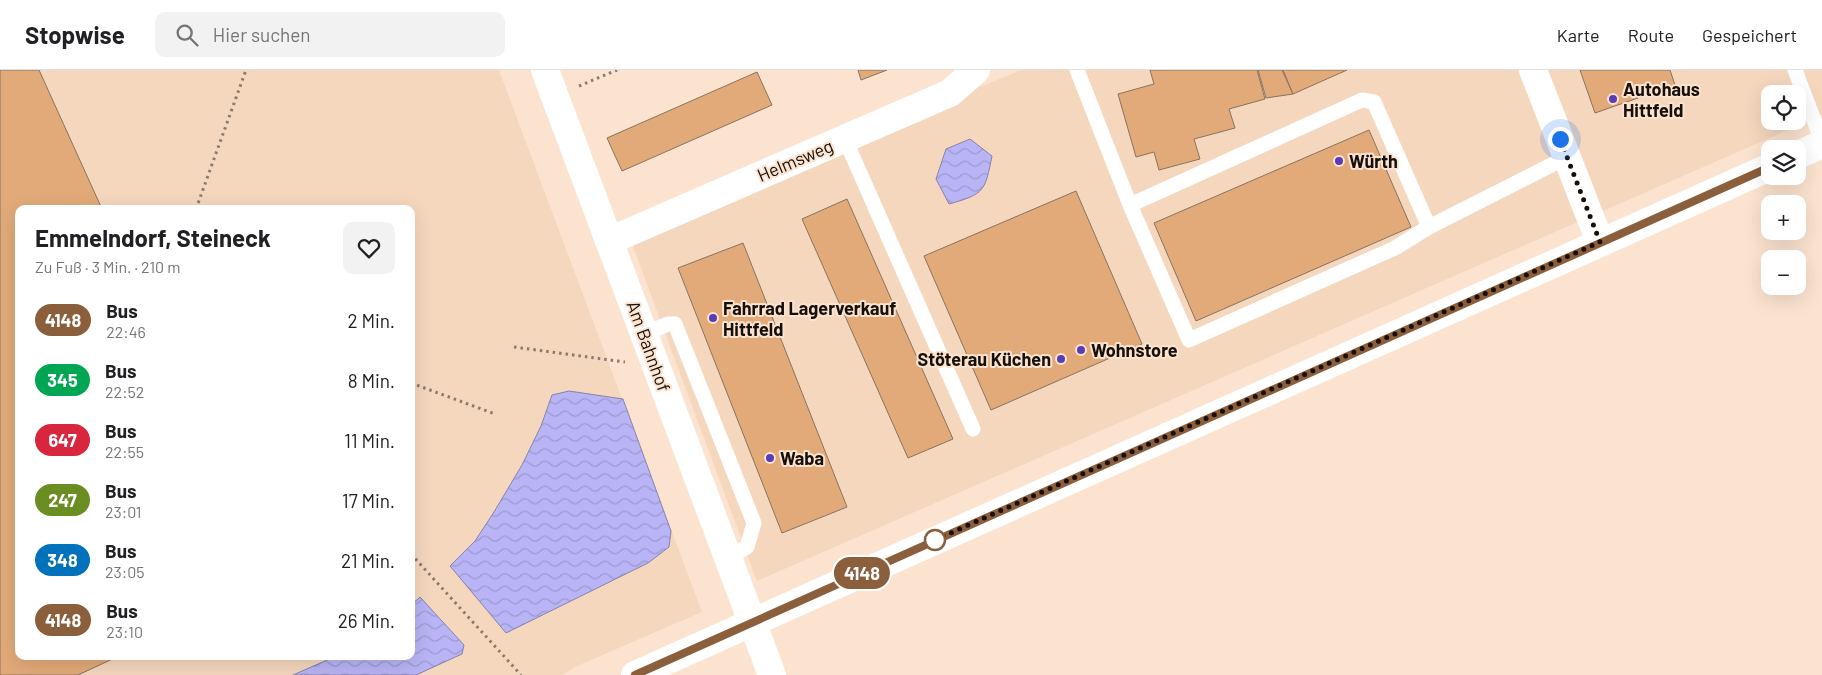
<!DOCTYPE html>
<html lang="de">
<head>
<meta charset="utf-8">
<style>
	:root { --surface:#fff; --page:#f2f2f2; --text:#202124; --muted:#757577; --line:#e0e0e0 }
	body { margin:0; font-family:Barlow,sans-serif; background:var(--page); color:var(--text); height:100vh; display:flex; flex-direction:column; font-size:19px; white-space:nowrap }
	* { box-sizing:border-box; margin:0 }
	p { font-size:16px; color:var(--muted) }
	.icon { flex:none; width:28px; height:28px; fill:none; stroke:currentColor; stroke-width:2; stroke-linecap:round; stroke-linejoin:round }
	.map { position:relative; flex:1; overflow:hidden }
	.sheet { position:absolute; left:15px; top:135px; width:400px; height:455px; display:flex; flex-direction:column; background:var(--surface); border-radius:10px; box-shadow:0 5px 20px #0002 }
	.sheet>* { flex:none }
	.badge { padding:0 10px; border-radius:16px; font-size:18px; line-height:32px }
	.tools { position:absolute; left:1761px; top:15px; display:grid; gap:10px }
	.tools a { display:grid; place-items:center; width:45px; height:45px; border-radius:10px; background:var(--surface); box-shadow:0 5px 20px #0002; font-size:25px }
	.you { position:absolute; width:25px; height:25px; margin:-12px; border:4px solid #fff; border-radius:50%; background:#1a73e8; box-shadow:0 0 0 8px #1a73e833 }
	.map>.badge { position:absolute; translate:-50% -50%; box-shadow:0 0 0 2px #fff }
	.round { display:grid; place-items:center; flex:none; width:52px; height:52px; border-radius:10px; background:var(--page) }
	.summary { display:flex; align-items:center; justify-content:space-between; height:85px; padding:0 20px }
	h1 { font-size:24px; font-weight:700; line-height:38px }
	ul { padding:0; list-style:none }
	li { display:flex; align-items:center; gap:15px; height:60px; padding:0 20px }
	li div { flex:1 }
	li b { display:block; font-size:19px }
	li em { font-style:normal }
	li .badge { min-width:55px; font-weight:700; text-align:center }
	header { display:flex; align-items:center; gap:30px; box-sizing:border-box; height:70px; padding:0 25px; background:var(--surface); border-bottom:1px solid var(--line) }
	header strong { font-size:24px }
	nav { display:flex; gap:28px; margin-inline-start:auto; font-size:18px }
	.search { width:350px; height:45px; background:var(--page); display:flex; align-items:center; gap:12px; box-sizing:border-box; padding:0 18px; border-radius:10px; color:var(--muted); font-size:19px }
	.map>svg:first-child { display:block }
	.built { fill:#f5d7be; fill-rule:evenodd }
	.water { fill:url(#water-waves); stroke:#8882ae }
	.building { fill:#e2aa79; stroke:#887361 }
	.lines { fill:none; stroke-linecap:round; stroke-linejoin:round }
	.path { stroke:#8b7b6e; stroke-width:3; stroke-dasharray:2.5 4; stroke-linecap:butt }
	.lane { stroke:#fff; stroke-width:15 }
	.street { stroke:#fff; stroke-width:28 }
	.secondary { stroke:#fff; stroke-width:28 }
	.line-casing { stroke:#fff; stroke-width:11 }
	.line { stroke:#8b5e3c; stroke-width:8 }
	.walk { stroke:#170f09; stroke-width:5; stroke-dasharray:0 9 }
	.poi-dot { fill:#583eb6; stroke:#fbe3cf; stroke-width:2 }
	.stop-dot { fill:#fff; stroke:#8b5e3c; stroke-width:2.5 }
	.labels { text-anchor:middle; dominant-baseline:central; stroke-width:4; stroke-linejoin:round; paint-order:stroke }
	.poi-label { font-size:18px; font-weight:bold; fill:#170f09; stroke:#fbe3cf; text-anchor:start }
	.street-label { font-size:18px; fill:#170f09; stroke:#fbe3cf }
</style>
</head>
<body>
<header>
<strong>Stopwise</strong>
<div class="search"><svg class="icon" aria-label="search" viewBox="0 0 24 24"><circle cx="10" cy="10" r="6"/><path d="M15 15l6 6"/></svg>Hier suchen</div>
<nav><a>Karte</a><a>Route</a><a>Gespeichert</a></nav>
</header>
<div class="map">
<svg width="1822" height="605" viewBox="0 0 1822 605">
	<defs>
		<pattern id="water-waves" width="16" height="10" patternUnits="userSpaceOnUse" patternTransform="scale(1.25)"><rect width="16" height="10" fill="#b8b4f5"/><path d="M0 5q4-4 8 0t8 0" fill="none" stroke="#9d9ad1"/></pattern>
	</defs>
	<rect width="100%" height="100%" fill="#fbe3cf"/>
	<g class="built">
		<path d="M0,0H499L702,542L577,596L562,605H0ZM19,139H411V586H19Z"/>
		<path d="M1021,0H1822V45L757,511L628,163ZM1770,24H1798V51H1770Z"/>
	</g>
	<g class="water">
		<path d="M970,69L992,86C985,121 985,124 949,134L936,109L946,79Z"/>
		<path d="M569,321L623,329L671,461L669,477L648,493L506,563L450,496L475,471L494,442L522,395L541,356L552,325Z"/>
		<path d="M420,527L464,575L462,584L416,605H293L336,586H411V535Z"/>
	</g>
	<g class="building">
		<path d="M0,0H39L102,139H19V586H119L78,605H0Z"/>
		<path d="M858,0H887L861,10Z"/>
		<path d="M1150,0H1257L1265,29L1229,39L1235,58L1194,69L1200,89L1159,100L1154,82L1136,87L1118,24L1154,14Z"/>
		<path d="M1258,0H1282L1293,24L1266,28Z"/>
		<path d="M1283,0H1347L1293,24Z"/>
		<path d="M1580,0H1670L1675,15L1595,43Z"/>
		<path d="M757,2L772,35L622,101L607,68Z"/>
		<path d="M1369,60L1411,157L1196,251L1154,153Z"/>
		<path d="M1076,121L1142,274L991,340L924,186Z"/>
		<path d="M847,129L953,369L908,388L802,149Z"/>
		<path d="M743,173L847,437L782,463L678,198Z"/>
	</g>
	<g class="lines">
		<g class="path">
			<path d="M579,16L617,0"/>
			<path d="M196,139L246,0"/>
			<path d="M514,277L625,292"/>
			<path d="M411,313L495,344"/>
			<path d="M411,484L521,605"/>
		</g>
		<g class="lane">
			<path d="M1077,0L1130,135L1189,270L1395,178L1429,157L1567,87"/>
			<path d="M1795,0L1822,71"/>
			<path d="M845,69L973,359"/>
			<path d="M1130,135L1362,30L1374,32L1429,157"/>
			<path d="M644,264L668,254H675L754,453L747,477L728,488"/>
		</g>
		<g class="street">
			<path d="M545,0L772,605"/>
			<path d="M1533,0L1600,172"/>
			<path d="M609,171L950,23L976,0"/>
		</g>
		<g class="secondary">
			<path d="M1798,85L1822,74"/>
			<path d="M635,605L1770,97"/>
		</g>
	</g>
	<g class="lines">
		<g class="line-casing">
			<path id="line" d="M635,605L1770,97"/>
		</g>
		<use href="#line" class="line"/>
		<path class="walk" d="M935,470L1600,172L1560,69"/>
	</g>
	<g class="poi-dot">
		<circle cx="1613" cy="29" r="5"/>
		<circle cx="1339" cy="91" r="5"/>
		<circle cx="713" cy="248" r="5"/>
		<circle cx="1081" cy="280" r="5"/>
		<circle cx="1061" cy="289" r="5"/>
		<circle cx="770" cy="388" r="5"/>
	</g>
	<circle class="stop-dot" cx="935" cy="470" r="10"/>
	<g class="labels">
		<g class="poi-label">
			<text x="1623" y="19">Autohaus<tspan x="1623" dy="21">Hittfeld</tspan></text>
			<text x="1349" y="91">Würth</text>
			<text x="723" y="238">Fahrrad Lagerverkauf<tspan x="723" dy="21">Hittfeld</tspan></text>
			<text x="1091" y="280">Wohnstore</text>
			<text x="1051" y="289" text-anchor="end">Stöterau Küchen</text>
			<text x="780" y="388">Waba</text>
		</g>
		<g class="street-label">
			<text transform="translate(795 90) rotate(-23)">Helmsweg</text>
			<text transform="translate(649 276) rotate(70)">Am Bahnhof</text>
		</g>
	</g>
</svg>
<div class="tools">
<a><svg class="icon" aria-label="locate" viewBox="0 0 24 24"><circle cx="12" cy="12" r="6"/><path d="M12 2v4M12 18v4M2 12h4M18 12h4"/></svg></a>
<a><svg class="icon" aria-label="layers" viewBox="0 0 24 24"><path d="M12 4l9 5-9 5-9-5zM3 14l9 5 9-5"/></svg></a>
<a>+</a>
<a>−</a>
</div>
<div class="you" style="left:1560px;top:69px"></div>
<b class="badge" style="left:862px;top:503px;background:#8b5e3c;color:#fff">4148</b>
<section class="sheet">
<div class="summary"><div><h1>Emmelndorf, Steineck</h1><p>Zu Fuß · 3 Min. · 210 m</p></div><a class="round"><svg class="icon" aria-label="heart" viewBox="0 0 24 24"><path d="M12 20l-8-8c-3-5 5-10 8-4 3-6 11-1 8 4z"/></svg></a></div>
<ul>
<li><span class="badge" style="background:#8b5e3c;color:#fff">4148</span><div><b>Bus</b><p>22:46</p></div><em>2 Min.</em></li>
<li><span class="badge" style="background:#00a651;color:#fff">345</span><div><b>Bus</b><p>22:52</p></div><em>8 Min.</em></li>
<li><span class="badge" style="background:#d7263d;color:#fff">647</span><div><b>Bus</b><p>22:55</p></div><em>11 Min.</em></li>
<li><span class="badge" style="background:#6b8e23;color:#fff">247</span><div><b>Bus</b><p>23:01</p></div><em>17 Min.</em></li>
<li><span class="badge" style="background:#0072bc;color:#fff">348</span><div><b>Bus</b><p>23:05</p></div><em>21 Min.</em></li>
<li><span class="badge" style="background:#8b5e3c;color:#fff">4148</span><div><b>Bus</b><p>23:10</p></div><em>26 Min.</em></li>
</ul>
</section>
</div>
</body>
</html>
